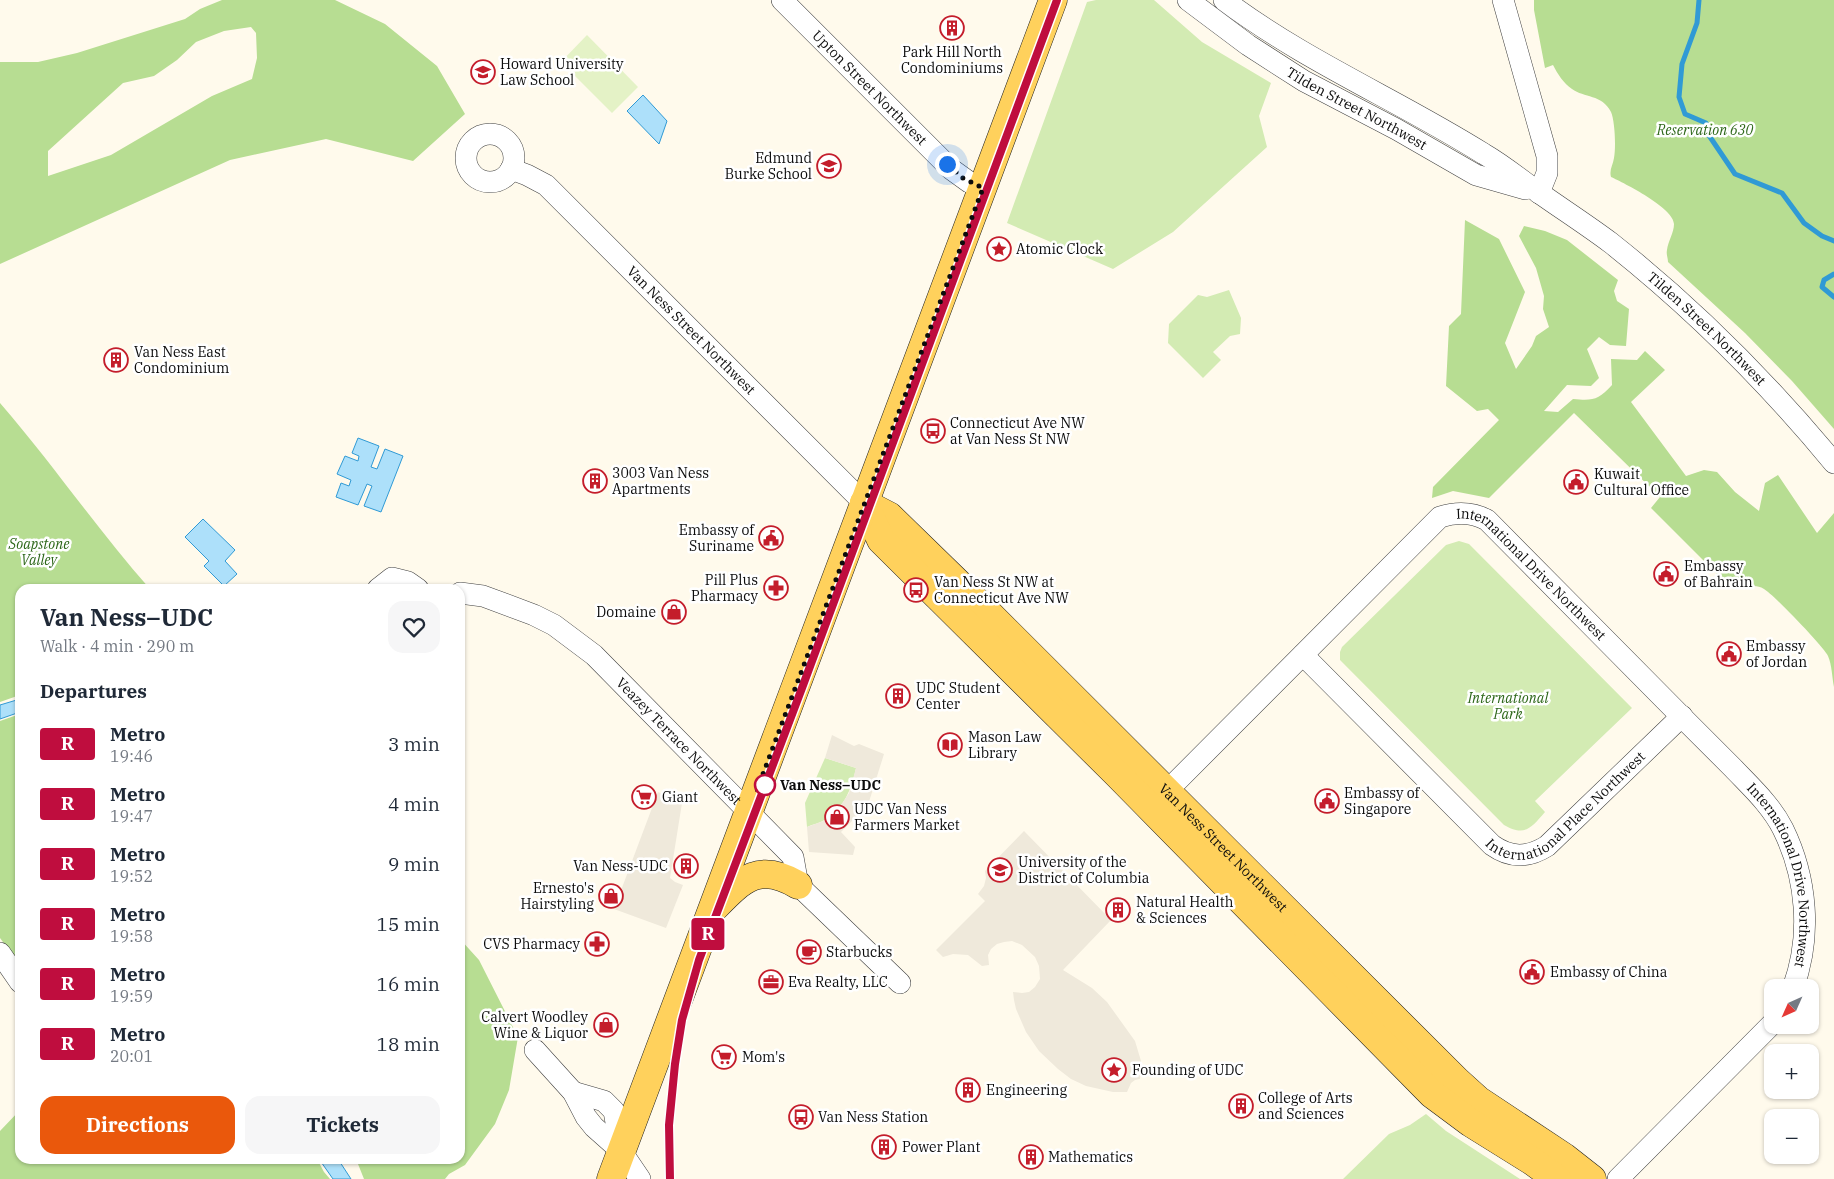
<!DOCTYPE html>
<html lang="en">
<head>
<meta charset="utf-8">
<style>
	:root { --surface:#fff; --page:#f6f6f7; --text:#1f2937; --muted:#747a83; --accent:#ea580c }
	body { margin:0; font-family:"IBM Plex Serif",serif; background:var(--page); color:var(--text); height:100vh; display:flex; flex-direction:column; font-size:19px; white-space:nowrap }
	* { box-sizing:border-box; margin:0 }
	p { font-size:16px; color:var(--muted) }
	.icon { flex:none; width:28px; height:28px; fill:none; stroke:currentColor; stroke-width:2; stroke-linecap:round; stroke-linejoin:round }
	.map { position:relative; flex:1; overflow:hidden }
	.side { position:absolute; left:15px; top:584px; width:450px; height:580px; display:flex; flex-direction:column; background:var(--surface); border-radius:15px; box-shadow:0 1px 4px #0004 }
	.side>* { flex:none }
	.badge { padding:0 10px; border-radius:4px; font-size:18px; line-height:32px }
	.needle { width:32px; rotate:225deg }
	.controls { position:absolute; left:1764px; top:979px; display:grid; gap:10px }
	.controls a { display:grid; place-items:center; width:55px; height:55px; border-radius:10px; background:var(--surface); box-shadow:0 1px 4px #0004; font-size:25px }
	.you { position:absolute; width:25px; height:25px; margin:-12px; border:4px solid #fff; border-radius:50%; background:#1a73e8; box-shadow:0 0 0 8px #1a73e833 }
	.map>.badge { position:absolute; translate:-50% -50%; box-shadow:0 0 0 2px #fff }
	h2 { padding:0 25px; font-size:19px; line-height:45px }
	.round { display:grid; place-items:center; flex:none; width:52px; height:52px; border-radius:15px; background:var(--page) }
	.head { display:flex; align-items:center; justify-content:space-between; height:85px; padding:0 25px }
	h1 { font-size:24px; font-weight:700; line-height:38px }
	.action { display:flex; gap:10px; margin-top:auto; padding:10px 25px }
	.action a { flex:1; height:58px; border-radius:15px; background:var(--accent); color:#fff; font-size:20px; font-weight:700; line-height:58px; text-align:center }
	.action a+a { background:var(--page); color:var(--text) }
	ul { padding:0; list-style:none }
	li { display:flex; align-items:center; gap:15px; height:60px; padding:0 25px }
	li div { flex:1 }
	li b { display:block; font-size:19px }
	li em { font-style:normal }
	li .badge { min-width:55px; font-weight:700; text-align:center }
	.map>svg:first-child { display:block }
	.green { fill:#d3ebb3 }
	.forest { fill:#b7dd92; fill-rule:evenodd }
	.pitch { fill:#e4f2c6 }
	.plaza { fill:#efe9db }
	.water { fill:#ade0fa; stroke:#309ad5 }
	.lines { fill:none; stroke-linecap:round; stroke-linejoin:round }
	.stream { stroke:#309ad5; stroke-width:5 }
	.minor-casing { stroke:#3f3f3f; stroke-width:22 }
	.major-casing { stroke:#1d1d1d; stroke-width:29 }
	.minor { stroke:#fff; stroke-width:21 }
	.major { stroke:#ffd15c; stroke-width:28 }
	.line-casing { stroke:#fff; stroke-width:11 }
	.line { stroke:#bf0d3e; stroke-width:8 }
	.walk { stroke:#0c0c0c; stroke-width:5; stroke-dasharray:0 9 }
	.stop-dot { fill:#fff; stroke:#bf0d3e; stroke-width:2.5 }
	.labels { text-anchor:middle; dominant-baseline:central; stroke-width:5; stroke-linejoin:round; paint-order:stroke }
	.poi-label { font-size:14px; fill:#0c0c0c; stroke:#fff; text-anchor:start }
	.street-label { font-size:14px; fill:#0c0c0c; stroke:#fff }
	.park-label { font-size:14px; font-style:italic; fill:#2d6719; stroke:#fff }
	.stop-label { font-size:14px; font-weight:bold; fill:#0c0c0c; stroke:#fff; text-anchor:start }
</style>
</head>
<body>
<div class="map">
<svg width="1834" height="1179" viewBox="0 0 1834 1179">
	<rect width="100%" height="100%" fill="#fffaec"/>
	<g class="green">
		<path d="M1096,0H1154L1202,42L1271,83L1259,116L1267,147L1173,232L1113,269L1007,223L1087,2Z"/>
		<path d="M1229,290L1241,318L1240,334L1230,336L1213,352L1221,360L1203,378L1168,343L1169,324L1198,295L1207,297Z"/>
		<path d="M1459,541L1469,544L1632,708L1535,801L1545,812C1531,828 1525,837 1504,825L1340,660V652L1342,647L1446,545Z"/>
		<path d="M825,758L856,768C852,788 844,808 826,819C821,823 813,824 807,827L805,803Z"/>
		<path d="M1426,1114L1446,1131L1520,1179H1343L1389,1134L1410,1125Z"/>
	</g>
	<g class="forest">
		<path d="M222,0H335L385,24L437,66L465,114L413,161L326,139L230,160L0,264V62H38L77,53L185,19L200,9ZM251,27L256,33L257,58L252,79L212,96L111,155L48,176V151L123,83L154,76L177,60L196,42L224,31Z"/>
		<path d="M1534,0H1834V429L1792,381L1745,333L1668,262C1668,258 1666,254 1667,250C1668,241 1674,233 1674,224C1674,208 1624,183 1611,177C1609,170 1613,165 1614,158C1616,148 1615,121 1611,112C1602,94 1584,98 1572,89C1564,84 1557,73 1553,65L1545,68L1534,10Z"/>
		<path d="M1465,220L1499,239L1525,292L1505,343L1516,369L1532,346L1536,336L1549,327L1543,309L1544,296L1536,268L1519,236L1524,226L1545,231L1567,240L1618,280L1614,291L1617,301L1629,309L1626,346L1610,345L1599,337L1587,349L1599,378L1591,386L1567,385L1544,411L1558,412L1573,399C1593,401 1598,400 1612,385L1611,359L1637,360L1645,351L1665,370L1631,402L1686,476L1704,470L1717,472L1735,492L1759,511L1765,483L1778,475L1817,533L1834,513V687C1832,677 1832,665 1828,656C1825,648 1772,593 1764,589C1751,581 1744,592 1731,588L1651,508L1660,497L1574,413L1489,498L1453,491L1432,498L1433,487L1499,420L1488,409L1477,411L1446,386L1449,326L1461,314Z"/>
		<path d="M0,403C52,463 97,529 150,589H20V695L0,702Z"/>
		<path d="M20,714V965L0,938V721Z"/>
		<path d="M460,939L479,960L518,1037L509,1090L495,1124L465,1165L449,1174L445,1179H364L356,1159H460Z"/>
		<path d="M20,1110V1159H317L324,1172L330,1179H0V1131Z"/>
	</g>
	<path class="pitch" d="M587,35L638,87L612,113L561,62Z"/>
	<g class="plaza">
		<path d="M832,735L854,746L859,744L884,754L868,805L841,832L855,847L853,855L809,852L807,827L826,820L839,808L849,793L856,768L825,758Z"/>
		<path d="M658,792L682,803L670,878L675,882L683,885L666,928L614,909Z"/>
		<path d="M1024,831L1111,920L1063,970L1092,988L1107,1002L1135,1041L1141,1061L1140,1079L1135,1080L1131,1083L1127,1092H1113L1086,1086L1071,1079L1058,1069L1039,1051L1026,1032L1016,1009L1014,1000L1013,992L1022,993L1029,992L1035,987L1040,979L1039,966L1035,957L1022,945L1012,941L1004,942L997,944L991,949L988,955L989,965L982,966L968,955L953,954L943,957L936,950L985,901L978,894L984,886L986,878L985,871Z"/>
	</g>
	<g class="water">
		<path d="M643,95L667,121L659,144L627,111Z"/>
		<path d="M358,438L379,446L371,467L377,469L385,449L403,456L381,512L364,506L372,486L367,484L358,505L336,497L341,483L349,486L351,480L337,474L345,456L358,461L359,456L352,453Z"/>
		<path d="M203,519L235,550L225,561L237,574L224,586L204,566L209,561L185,537Z"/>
		<path d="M20,699V712L0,719V705Z"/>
		<path d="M319,1159H338L351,1179H333Z"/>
	</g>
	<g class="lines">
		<g class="stream">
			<path d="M1699,0L1697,23L1682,64L1679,97L1685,114L1706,123L1708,134L1735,174L1782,193L1804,223L1822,236L1834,241"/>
			<path d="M1834,274L1824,280L1822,287L1834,297"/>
		</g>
		<g class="minor-casing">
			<g id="minor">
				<path id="s1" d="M782,0L951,169L969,182L983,188"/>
				<path id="s2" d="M1188,0L1248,45L1304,81L1396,129L1476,175L1525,189"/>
				<path id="s3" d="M1224,0C1305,61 1398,100 1484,154C1503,165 1520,179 1538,192C1562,209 1587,225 1611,243C1693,308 1767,382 1834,463"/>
				<path d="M1503,0L1547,156V173L1539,193"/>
				<circle cx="490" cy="158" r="24"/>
				<path id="s4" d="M511,169L527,175L546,185L864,503"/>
				<path d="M378,589L392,578L408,582L418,589"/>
				<path id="s5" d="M460,593L483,596L534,615L554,625L594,655L793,857L798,885L900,983"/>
				<path id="s6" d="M1303,655L1492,845C1510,858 1528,858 1547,846L1682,716"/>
				<path id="s7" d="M1155,803L1440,517C1456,512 1472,512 1487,520C1551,585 1615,649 1679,714C1697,732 1715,750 1733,768C1751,787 1771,805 1783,829C1807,878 1812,936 1793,988"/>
				<path d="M0,953L20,982"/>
				<path d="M535,1050L573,1092L586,1117L594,1127L621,1151L640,1179"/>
				<path d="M573,1092L604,1101L614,1111L621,1151"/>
				<path d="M1618,1179L1772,1024"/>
			</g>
		</g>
		<g class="major-casing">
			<g id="major">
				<path id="s8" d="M864,503L889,516L965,590L1457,1081L1478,1100L1564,1157L1592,1179"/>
				<path d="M864,503L881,540L1117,774L1432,1094L1471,1123L1532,1161L1557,1179"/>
				<path d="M715,907C743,878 760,862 798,885"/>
				<path d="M611,1179L1053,0"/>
			</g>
		</g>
		<use href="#minor" class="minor"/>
		<use href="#major" class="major"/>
	</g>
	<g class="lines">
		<g class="line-casing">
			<path id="line" d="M670,1179L669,1125L675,1064L682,1020L699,960L802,688L1057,0"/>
		</g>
		<use href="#line" class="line"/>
		<path class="walk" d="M765,785L757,790L983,188L963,178L947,164"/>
	</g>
	<defs>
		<g id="building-ring" transform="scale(1.25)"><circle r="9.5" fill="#fff" stroke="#c41d2b" stroke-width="1.5"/><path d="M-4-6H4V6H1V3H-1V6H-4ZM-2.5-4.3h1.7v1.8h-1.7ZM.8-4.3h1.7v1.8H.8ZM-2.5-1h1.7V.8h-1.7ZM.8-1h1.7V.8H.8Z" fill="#c41d2b"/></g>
		<g id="university-ring" transform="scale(1.25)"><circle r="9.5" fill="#fff" stroke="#c41d2b" stroke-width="1.5"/><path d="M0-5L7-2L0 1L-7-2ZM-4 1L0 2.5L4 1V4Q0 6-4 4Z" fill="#c41d2b"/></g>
		<g id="school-ring" transform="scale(1.25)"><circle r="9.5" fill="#fff" stroke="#c41d2b" stroke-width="1.5"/><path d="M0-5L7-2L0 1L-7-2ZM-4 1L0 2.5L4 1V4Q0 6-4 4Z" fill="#c41d2b"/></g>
		<g id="sight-ring" transform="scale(1.25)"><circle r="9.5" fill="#fff" stroke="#c41d2b" stroke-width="1.5"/><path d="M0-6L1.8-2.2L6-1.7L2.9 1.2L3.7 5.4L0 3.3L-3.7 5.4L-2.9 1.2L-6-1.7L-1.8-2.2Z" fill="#c41d2b"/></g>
		<g id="bus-ring" transform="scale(1.25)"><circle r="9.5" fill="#fff" stroke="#c41d2b" stroke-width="1.5"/><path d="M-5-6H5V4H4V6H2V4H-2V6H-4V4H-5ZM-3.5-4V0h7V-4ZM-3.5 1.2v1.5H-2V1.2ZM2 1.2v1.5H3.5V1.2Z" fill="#c41d2b"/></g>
		<g id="civic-ring" transform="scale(1.25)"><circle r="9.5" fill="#fff" stroke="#c41d2b" stroke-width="1.5"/><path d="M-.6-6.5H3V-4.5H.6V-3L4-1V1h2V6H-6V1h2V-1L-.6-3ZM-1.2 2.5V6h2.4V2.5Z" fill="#c41d2b"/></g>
		<g id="pharmacy-ring" transform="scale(1.25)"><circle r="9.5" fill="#fff" stroke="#c41d2b" stroke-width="1.5"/><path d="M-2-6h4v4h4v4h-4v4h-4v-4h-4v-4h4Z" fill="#c41d2b"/></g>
		<g id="shop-ring" transform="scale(1.25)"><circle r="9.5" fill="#fff" stroke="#c41d2b" stroke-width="1.5"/><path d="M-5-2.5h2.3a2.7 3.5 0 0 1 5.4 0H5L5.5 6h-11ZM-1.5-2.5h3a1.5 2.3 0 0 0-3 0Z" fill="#c41d2b"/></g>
		<g id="library-ring" transform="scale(1.25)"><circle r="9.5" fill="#fff" stroke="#c41d2b" stroke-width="1.5"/><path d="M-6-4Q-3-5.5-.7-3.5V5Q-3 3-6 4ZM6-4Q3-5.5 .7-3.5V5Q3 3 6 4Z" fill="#c41d2b"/></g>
		<g id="supermarket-ring" transform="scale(1.25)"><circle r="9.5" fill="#fff" stroke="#c41d2b" stroke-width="1.5"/><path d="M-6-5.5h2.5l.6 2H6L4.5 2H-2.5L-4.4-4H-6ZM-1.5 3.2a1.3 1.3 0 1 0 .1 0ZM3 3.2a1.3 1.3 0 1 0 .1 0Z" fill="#c41d2b"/></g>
		<g id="cafe-ring" transform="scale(1.25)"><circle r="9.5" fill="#fff" stroke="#c41d2b" stroke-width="1.5"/><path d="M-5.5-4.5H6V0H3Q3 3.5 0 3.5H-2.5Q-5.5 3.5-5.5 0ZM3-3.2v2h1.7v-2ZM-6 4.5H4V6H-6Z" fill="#c41d2b"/></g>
		<g id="office-ring" transform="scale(1.25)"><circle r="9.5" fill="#fff" stroke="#c41d2b" stroke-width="1.5"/><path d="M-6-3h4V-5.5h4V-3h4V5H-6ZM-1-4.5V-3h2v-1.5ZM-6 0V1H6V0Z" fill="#c41d2b"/></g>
	</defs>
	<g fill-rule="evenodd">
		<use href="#building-ring" x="952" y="28"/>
		<use href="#university-ring" x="483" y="72"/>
		<use href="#school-ring" x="829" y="166"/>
		<use href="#sight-ring" x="999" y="249"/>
		<use href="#building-ring" x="116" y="360"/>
		<use href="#bus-ring" x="933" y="431"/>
		<use href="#building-ring" x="595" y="481"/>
		<use href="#civic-ring" x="1576" y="482"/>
		<use href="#civic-ring" x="771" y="538"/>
		<use href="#civic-ring" x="1666" y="574"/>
		<use href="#pharmacy-ring" x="776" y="588"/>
		<use href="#bus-ring" x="916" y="590"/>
		<use href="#shop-ring" x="674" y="612"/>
		<use href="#civic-ring" x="1729" y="654"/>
		<use href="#building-ring" x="898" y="696"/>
		<use href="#library-ring" x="950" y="745"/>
		<use href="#supermarket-ring" x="644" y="797"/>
		<use href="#civic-ring" x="1327" y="801"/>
		<use href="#shop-ring" x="837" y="817"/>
		<use href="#building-ring" x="686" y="866"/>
		<use href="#university-ring" x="1000" y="870"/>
		<use href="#shop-ring" x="611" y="896"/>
		<use href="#building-ring" x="1118" y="910"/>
		<use href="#pharmacy-ring" x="597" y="944"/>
		<use href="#cafe-ring" x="809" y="952"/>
		<use href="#civic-ring" x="1532" y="972"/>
		<use href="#office-ring" x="771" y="982"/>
		<use href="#shop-ring" x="606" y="1025"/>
		<use href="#supermarket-ring" x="724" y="1057"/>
		<use href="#sight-ring" x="1114" y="1070"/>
		<use href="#building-ring" x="968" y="1090"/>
		<use href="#building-ring" x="1241" y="1106"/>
		<use href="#bus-ring" x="801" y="1117"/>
		<use href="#building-ring" x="884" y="1147"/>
		<use href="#building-ring" x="1031" y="1157"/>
	</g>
	<circle class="stop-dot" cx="765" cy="785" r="10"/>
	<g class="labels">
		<g class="poi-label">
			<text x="952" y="52" text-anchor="middle">Park Hill North<tspan x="952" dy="16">Condominiums</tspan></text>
			<text x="500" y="64">Howard University<tspan x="500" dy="16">Law School</tspan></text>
			<text x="812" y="158" text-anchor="end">Edmund<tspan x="812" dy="16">Burke School</tspan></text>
			<text x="1016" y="249">Atomic Clock</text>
			<text x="134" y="352">Van Ness East<tspan x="134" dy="16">Condominium</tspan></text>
			<text x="950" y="423">Connecticut Ave NW<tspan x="950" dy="16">at Van Ness St NW</tspan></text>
			<text x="612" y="473">3003 Van Ness<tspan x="612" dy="16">Apartments</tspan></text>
			<text x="1594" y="474">Kuwait<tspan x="1594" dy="16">Cultural Office</tspan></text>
			<text x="754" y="530" text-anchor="end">Embassy of<tspan x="754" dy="16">Suriname</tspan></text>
			<text x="1684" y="566">Embassy<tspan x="1684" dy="16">of Bahrain</tspan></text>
			<text x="758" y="580" text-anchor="end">Pill Plus<tspan x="758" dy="16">Pharmacy</tspan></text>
			<text x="934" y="582">Van Ness St NW at<tspan x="934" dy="16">Connecticut Ave NW</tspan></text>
			<text x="656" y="612" text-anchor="end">Domaine</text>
			<text x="1746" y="646">Embassy<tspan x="1746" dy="16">of Jordan</tspan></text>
			<text x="916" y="688">UDC Student<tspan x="916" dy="16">Center</tspan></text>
			<text x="968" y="737">Mason Law<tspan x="968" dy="16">Library</tspan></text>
			<text x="1344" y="793">Embassy of<tspan x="1344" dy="16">Singapore</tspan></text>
			<text x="662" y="797">Giant</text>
			<text x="854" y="809">UDC Van Ness<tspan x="854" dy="16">Farmers Market</tspan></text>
			<text x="1018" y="862">University of the<tspan x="1018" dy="16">District of Columbia</tspan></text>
			<text x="668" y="866" text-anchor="end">Van Ness-UDC</text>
			<text x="594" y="888" text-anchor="end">Ernesto's<tspan x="594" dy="16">Hairstyling</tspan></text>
			<text x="1136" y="902">Natural Health<tspan x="1136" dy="16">&amp; Sciences</tspan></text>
			<text x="580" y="944" text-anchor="end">CVS Pharmacy</text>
			<text x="826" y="952">Starbucks</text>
			<text x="1550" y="972">Embassy of China</text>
			<text x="788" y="982">Eva Realty, LLC</text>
			<text x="588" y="1017" text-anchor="end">Calvert Woodley<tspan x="588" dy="16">Wine &amp; Liquor</tspan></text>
			<text x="742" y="1057">Mom's</text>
			<text x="1132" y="1070">Founding of UDC</text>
			<text x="986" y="1090">Engineering</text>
			<text x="1258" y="1098">College of Arts<tspan x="1258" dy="16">and Sciences</tspan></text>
			<text x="818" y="1117">Van Ness Station</text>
			<text x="902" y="1147">Power Plant</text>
			<text x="1048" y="1157">Mathematics</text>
		</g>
		<g class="street-label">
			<text stroke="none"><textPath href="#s1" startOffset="124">Upton Street Northwest</textPath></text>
			<text stroke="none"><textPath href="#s2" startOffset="201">Tilden Street Northwest</textPath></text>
			<text stroke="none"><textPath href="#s3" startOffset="586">Tilden Street Northwest</textPath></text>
			<text stroke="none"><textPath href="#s4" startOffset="244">Van Ness Street Northwest</textPath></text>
			<text stroke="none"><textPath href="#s7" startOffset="519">International Drive Northwest</textPath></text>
			<text stroke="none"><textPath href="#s5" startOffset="271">Veazey Terrace Northwest</textPath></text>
			<text stroke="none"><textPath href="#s6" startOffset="361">International Place Northwest</textPath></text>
			<text stroke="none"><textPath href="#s8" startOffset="499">Van Ness Street Northwest</textPath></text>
			<text stroke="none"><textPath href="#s7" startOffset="924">International Drive Northwest</textPath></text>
		</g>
		<g class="park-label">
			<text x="1705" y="130">Reservation 630</text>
			<text x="39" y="544">Soapstone<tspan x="39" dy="16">Valley</tspan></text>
			<text x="1508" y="698">International<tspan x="1508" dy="16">Park</tspan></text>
		</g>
		<g class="stop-label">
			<text x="780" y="785">Van Ness–UDC</text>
		</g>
	</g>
</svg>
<div class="controls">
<a><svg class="needle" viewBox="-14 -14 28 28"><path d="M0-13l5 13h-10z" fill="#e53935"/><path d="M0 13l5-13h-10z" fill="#747a83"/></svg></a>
<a>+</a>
<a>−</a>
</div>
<div class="you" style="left:947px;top:164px"></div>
<b class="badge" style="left:708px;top:934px;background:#bf0d3e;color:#fff">R</b>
<section class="side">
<div class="head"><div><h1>Van Ness–UDC</h1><p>Walk · 4 min · 290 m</p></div><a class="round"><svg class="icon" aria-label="heart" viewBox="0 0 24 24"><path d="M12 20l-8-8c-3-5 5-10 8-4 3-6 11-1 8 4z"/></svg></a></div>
<h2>Departures</h2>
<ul>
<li><span class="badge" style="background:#bf0d3e;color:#fff">R</span><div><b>Metro</b><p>19:46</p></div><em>3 min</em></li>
<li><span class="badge" style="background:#bf0d3e;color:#fff">R</span><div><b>Metro</b><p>19:47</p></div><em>4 min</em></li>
<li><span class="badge" style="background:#bf0d3e;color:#fff">R</span><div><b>Metro</b><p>19:52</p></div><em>9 min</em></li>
<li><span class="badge" style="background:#bf0d3e;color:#fff">R</span><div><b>Metro</b><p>19:58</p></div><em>15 min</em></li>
<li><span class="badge" style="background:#bf0d3e;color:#fff">R</span><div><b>Metro</b><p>19:59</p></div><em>16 min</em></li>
<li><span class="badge" style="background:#bf0d3e;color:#fff">R</span><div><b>Metro</b><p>20:01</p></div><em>18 min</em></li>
</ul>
<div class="action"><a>Directions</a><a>Tickets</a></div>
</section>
</div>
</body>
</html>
